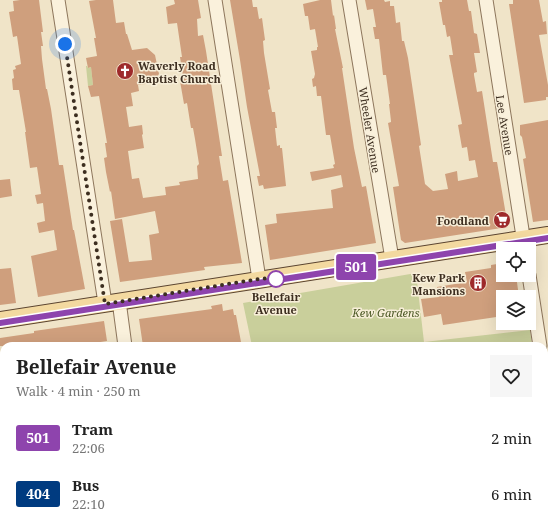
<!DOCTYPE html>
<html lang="en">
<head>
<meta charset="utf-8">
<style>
	:root { --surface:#fff; --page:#f6f6f6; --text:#222; --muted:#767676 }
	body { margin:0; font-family:"Noto Serif",serif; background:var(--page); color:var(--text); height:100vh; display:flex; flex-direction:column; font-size:15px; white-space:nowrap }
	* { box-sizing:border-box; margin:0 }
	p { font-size:13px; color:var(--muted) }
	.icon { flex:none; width:22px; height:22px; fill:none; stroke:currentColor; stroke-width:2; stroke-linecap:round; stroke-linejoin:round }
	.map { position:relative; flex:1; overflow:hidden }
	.side { position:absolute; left:0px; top:342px; width:548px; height:188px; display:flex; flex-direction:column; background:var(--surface); border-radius:12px 12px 0 0; box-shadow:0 4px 16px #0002 }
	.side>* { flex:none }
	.badge { padding:0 8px; border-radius:3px; font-size:14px; line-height:26px }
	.controls { position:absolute; left:496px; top:242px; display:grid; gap:8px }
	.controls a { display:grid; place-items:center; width:40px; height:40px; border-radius:0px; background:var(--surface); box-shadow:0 4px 16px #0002; font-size:20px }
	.you { position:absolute; width:20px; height:20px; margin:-10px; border:3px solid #fff; border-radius:50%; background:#1a73e8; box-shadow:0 0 0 6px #1a73e833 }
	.map>.badge { position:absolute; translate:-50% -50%; box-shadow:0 0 0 2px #fff }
	.round { display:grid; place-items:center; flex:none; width:42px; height:42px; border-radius:0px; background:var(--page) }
	.summary { display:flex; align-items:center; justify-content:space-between; height:68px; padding:0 16px }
	h1 { font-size:19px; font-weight:700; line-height:30px }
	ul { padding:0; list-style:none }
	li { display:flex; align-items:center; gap:12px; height:56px; padding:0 16px }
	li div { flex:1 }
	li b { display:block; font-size:15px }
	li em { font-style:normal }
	li .badge { min-width:44px; font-weight:700; text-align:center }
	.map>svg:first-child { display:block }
	.green { fill:#c9cf9b }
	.building { fill:#cf9f7d }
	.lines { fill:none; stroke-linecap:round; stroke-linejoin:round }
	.minor-casing { stroke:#8d765c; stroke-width:15 }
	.major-casing { stroke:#5b4430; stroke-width:18 }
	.minor { stroke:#faf1dc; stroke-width:13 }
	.major { stroke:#f3d9a0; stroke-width:16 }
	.tram { stroke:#3d2e20; stroke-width:1 }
	.line-casing { stroke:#fff; stroke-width:9 }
	.line { stroke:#8e44ad; stroke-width:6 }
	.walk { stroke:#3d2e20; stroke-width:4; stroke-dasharray:0 7.2 }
	.stop-dot { fill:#fff; stroke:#8e44ad; stroke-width:2 }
	.labels { text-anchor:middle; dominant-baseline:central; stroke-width:3; stroke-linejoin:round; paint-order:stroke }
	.poi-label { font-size:11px; font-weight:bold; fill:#3d2e20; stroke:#f7eed8; text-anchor:end }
	.street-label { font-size:11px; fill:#3d2e20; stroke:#f7eed8 }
	.stop-label { font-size:11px; font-weight:bold; fill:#3d2e20; stroke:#f7eed8 }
	.park-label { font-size:11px; font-style:italic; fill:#4d5a26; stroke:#f7eed8 }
</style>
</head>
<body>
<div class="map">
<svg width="548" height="530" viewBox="0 0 548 530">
	<rect width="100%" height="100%" fill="#f0e4c8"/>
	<g class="green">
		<path d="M86,66H87L88,68L91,67L93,85L88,86Z"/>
		<path d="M416,273L424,342L530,330L532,346H252L243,303Z"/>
		<path d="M544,429L548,456V530H234L233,526H544Z"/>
	</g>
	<g class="building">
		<path d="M20,0H39L43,32H41L43,46H41L42,59L46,89H47L51,109L59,165H63L73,230H74L85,289L38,297L31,256L57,250L54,230L39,233L37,223L45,221L43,203L37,204L35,195L41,194L37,167L30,168L25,132H26L19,90H13L12,79L14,78L13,70L16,69L15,66L21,64L17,36L13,37L9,12L14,11L13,1Z"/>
		<path d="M96,0H113L116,23L124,22L126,34H127L132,50L147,48L155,55L159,74L152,83L138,85L139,91L131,93L133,106L126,107L129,127L142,125L143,134L142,135L144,148L128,151L132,179L139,178L143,198L166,195L165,187L180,185L179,182L198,179L197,166L199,164L195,139L193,128H191L187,103L184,104L180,81V77L183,76L180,57H182L177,23L168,24L166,7L175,4L174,0H198L201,18L197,19L198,36L203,35L206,51L222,156H219L223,181L228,180L242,263L204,267L205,270L120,282L110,221L122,219L129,262L152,260L149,235L159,233L155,211L115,219L111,191L110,192L106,172L104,158L107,157L105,143H107L99,96L91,97L88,86L93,85L91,67L88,68L86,58L97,56L94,38H96L89,1Z"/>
		<path d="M230,0H252L253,7H257L259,19L262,18L265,40L263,41L264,53L270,89L268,90L272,112H275L277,128H275L277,146L280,145V148H282L286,186L264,189L263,185L259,186L257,176H260L247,107L240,60Z"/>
		<path d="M320,0H331L333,16L334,15L336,29H335L343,68H342L354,148L362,187L366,186L376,243L270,260L265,225L277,223L276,214L333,208L331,190L343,187L341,175L312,181L310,172L334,168L333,165L335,164L330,135H326L321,96H317L316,86L313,87L312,79L314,78L315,74L311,51L317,50V47H318L315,29L310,30L308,16H305L303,4Z"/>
		<path d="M365,0H384L385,2L390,1V6H394L396,23L400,22L402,41H404L408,58L421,145L419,146L425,184L433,191L448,189L445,174L457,171L458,181L478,177L475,160L469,161L467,147L462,148L458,125L462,124L449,55H453L450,36L447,37L445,25H443L439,2H442V0H467L469,11H471L474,33L477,34L480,53H474L477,72L474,73V75L477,92L482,91L493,162H497L508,227L405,243L401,240L393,187L399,186L388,123L391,122V121L389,104H390L386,75H383L379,39H375L373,27H376L373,9L367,10Z"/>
		<path d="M513,0H539L543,22L546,21L547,34L539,35L548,85V97H546V100L524,103L509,4H513Z"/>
		<path d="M548,120V220L533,222L523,159L526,158L522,137L520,135V125Z"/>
		<path d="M10,179L12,196L0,198V180Z"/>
		<path d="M503,263V275H516L519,297H503V316L443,325L441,314L424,317L421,299L439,297L437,287L467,282L465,272L491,268V265Z"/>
		<path d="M11,268L16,303L0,305V269Z"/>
		<path d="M222,304L223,311L233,309L234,315H236L241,342L227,344L228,346H143L139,319L212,309L211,306Z"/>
		<path d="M104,321L107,341L94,343V346H0V338L34,333V331Z"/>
	</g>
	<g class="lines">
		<g class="minor-casing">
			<g id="minor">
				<path d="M58,0L105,303"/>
				<path d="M215,0L259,279"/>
				<path d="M349,0L392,259"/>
				<path d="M486,0L525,249"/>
				<path d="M529,275L540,346"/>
				<path d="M119,301L125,346"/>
				<path d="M544,372L548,396"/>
				<path d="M153,526L154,530"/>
			</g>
		</g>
		<g class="major-casing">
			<path id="major" d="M0,320L548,235"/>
		</g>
		<use href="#minor" class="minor"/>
		<use href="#major" class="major"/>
		<path class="tram" d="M0,323L548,238"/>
	</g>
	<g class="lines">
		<g class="line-casing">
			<path id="line" d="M0,323L548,238"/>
		</g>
		<use href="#line" class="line"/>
		<path class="walk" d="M65,44L105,304L259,279L270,278L276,279"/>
	</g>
	<defs>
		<g id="church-disc" transform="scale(0.9)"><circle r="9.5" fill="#9e2a2b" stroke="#f7eed8"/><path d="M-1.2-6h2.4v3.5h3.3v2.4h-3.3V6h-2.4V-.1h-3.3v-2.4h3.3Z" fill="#fff"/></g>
		<g id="supermarket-disc" transform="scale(0.9)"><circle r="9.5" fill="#9e2a2b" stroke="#f7eed8"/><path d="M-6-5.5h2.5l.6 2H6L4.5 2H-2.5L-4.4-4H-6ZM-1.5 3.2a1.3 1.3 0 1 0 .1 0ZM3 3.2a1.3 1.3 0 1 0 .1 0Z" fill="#fff"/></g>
		<g id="building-disc" transform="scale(0.9)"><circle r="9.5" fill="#9e2a2b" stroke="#f7eed8"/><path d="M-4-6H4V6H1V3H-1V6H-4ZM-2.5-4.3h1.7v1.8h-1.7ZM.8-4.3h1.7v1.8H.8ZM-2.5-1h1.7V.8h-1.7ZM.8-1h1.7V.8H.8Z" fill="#fff"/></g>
	</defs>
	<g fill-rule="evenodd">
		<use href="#church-disc" x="125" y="71"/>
		<use href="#supermarket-disc" x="502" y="220"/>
		<use href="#building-disc" x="478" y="283"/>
	</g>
	<circle class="stop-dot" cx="276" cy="279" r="8"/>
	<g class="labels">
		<g class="poi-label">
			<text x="138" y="65" text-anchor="start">Waverly Road<tspan x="138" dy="13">Baptist Church</tspan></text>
			<text x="489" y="220">Foodland</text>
			<text x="465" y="277">Kew Park<tspan x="465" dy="13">Mansions</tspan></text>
		</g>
		<g class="street-label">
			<text transform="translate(505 125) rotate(81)">Lee Avenue</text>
			<text transform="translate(370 130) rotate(81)">Wheeler Avenue</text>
		</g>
		<g class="stop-label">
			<text x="276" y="296">Bellefair<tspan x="276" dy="13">Avenue</tspan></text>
		</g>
		<g class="park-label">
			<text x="386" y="312">Kew Gardens</text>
		</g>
	</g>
</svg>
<div class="controls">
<a><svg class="icon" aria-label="locate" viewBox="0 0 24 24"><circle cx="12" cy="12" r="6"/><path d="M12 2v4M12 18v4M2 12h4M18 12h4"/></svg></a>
<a><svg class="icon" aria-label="layers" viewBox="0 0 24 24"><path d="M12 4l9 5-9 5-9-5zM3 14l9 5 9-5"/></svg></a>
</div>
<div class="you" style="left:65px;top:44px"></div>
<b class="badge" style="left:356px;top:267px;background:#8e44ad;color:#fff">501</b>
<section class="side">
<div class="summary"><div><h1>Bellefair Avenue</h1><p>Walk · 4 min · 250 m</p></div><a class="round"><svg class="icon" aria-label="heart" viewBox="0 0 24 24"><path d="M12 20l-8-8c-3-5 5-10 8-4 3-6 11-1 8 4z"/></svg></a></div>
<ul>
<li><span class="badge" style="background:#8e44ad;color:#fff">501</span><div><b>Tram</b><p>22:06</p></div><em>2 min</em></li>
<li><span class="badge" style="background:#003b80;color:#fff">404</span><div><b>Bus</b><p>22:10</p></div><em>6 min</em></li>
</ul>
</section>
</div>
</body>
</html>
